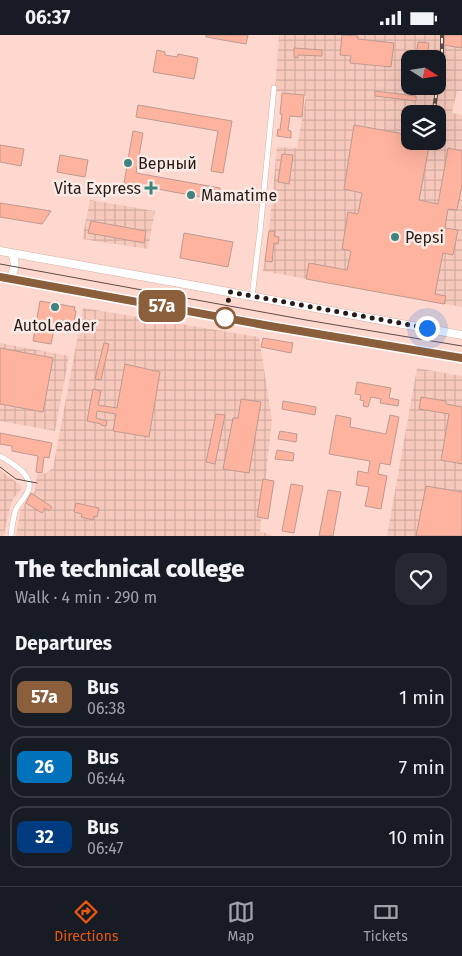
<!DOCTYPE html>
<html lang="en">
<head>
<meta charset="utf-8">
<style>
	:root { --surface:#171b24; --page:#242831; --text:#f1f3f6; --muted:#9ea1a6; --line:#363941; --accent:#ea580c }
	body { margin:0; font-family:"Fira Sans",sans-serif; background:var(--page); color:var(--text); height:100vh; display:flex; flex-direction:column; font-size:19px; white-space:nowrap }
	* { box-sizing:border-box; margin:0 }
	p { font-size:16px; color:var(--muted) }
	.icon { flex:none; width:28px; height:28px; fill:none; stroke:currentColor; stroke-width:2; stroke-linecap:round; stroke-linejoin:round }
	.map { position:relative; height:501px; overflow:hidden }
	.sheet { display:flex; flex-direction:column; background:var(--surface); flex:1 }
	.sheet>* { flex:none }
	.badge { padding:0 10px; border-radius:8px; font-size:18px; line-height:32px }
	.needle { width:32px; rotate:102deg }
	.buttons { position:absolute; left:401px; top:15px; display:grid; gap:10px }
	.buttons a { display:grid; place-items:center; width:45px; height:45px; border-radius:10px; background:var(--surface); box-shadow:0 5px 20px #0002; font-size:25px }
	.you { position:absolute; width:25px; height:25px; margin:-12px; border:4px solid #fff; border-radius:50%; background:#1a73e8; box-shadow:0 0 0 8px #1a73e833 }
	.map>.badge { position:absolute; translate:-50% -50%; box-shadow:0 0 0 2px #fff }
	h2 { padding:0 15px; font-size:19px; line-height:45px }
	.round { display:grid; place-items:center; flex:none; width:52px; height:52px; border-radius:15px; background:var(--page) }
	.summary { display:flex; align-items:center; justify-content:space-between; height:85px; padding:0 15px }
	h1 { font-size:24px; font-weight:800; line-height:38px }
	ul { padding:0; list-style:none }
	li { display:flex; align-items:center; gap:15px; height:62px; margin:0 10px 8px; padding:0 5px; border:2px solid var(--line); border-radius:15px }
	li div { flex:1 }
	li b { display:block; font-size:19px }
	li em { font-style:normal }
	li .badge { min-width:55px; font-weight:700; text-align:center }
	.status { display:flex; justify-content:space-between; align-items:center; height:35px; padding:0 25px; background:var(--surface); direction:ltr }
	.status svg { height:14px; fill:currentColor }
	.tabs { display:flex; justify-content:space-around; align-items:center; height:70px; border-top:1px solid var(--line); background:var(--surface); font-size:14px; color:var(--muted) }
	.tabs a { display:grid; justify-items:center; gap:2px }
	.tabs .selected { color:var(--accent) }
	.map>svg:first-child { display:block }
	.industrial { fill:url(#industrial-grid); fill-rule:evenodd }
	.building { fill:#feb39f; stroke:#be9a91 }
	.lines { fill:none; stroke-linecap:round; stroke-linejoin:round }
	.minor-casing { stroke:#d6b1a7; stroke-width:6 }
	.primary-casing { stroke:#d6b1a7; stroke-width:9 }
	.minor { stroke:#fff; stroke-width:5 }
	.primary { stroke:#fff; stroke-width:8 }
	.tram { stroke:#5d4a45; stroke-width:1 }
	.rail-casing { stroke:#5d4a45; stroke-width:4 }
	.rail { stroke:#fbebe7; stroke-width:2; stroke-dasharray:5.5; stroke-linecap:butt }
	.line-casing { stroke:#fff; stroke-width:11 }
	.line { stroke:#8b5e3c; stroke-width:8 }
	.walk { stroke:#281b17; stroke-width:5; stroke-dasharray:0 9 }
	.poi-dot { fill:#3f857d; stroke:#fbebe7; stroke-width:2 }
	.stop-dot { fill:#fff; stroke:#8b5e3c; stroke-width:2.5 }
	.labels { text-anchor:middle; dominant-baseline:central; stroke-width:5; stroke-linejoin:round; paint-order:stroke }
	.poi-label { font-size:16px; fill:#281b17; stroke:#fbebe7; text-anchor:start }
</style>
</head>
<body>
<div class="status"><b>06:37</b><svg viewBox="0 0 49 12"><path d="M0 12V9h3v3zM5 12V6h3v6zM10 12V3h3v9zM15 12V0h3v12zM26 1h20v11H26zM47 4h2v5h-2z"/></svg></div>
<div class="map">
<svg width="462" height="501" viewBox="0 0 462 501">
	<defs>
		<pattern id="industrial-grid" width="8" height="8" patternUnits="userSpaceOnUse" patternTransform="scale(1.25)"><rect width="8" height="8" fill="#f7c9bd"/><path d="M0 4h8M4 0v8" fill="none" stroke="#d4aca2"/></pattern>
	</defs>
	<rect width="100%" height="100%" fill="#fed8ce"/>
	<g class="industrial">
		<path d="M279,0H462V56H457L452,78L462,80V272L263,236L269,196L277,112L297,113L306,61L275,56ZM410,24H438V51H410ZM410,79H438V106H410Z"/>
		<path d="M90,165L155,176L148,214L82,204Z"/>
		<path d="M83,273L259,302L272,385L260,496L273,501H16L20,476L31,458L35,457L37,438L42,439L46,438L53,433Z"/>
		<path d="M0,308L69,321L55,396L0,386Z"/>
		<path d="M417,333L462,341V501H387Z"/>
		<path d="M0,435L19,449L22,453L13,464L8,480L4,501H0Z"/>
	</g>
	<g class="building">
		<path d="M206,0H248L246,9L206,2Z"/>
		<path d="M342,0L358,1V4L394,8L391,32L350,28L351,21L340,20Z"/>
		<path d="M445,0H462V13L444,10Z"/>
		<path d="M418,7L429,8L427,24H416Z"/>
		<path d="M294,13L322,15V21L298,20V23L294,22Z"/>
		<path d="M157,15L165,17V20L177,22L178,19L198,23L194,44L153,37Z"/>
		<path d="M375,56L416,61V66L375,61Z"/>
		<path d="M282,58L304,60L302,82L290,81L288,95L291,96V103L277,101L278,94L280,95L282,79H280Z"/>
		<path d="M138,70L232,86L223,138L211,136L218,96L136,82Z"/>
		<path d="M354,90L410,100V106H430L419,165L438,169L448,113L462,116V150L457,175L448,174L445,193L458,195L453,220L443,218L435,259L446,261L444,269L306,244L309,228L347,235L351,216L342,214L348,177L358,179L362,158L344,154Z"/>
		<path d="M133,96L143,98L136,138L220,153L218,165L124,148Z"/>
		<path d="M0,110L24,114L21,131L0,127Z"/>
		<path d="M282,119L293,120L289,149L278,147Z"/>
		<path d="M60,120L88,125L85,142L57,137Z"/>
		<path d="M0,168L51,176L42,189L0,182Z"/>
		<path d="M91,186L146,196L144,208L88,198Z"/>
		<path d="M269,196H275L274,201L279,202L278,209L274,208L272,227L265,226Z"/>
		<path d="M184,198L233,207L228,232L180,223Z"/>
		<path d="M40,266L75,272L74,275L76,276L74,287L61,285L60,288H55L51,309L33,306Z"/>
		<path d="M263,303L293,308L291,318L261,312Z"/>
		<path d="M104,308L109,309L101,345L95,344Z"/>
		<path d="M0,313L53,323L43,377L0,369Z"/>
		<path d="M125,329L160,337L149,402L113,396L116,379L97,376L96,383L107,386L106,391L101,390V389L87,386L93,354L101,356L98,370L117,373Z"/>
		<path d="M357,347L391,353L389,363L399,365L398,371L380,368L381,364L371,362L368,372L363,371L364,366L360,365L361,360L355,359Z"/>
		<path d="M421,362L446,366V369L462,372V429L441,425L449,379L419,374Z"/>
		<path d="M241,364L261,367L249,438L223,434L233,383H238Z"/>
		<path d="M283,366L316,372L315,380L282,374Z"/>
		<path d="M216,379L225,380L215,429L206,427Z"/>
		<path d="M336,380L351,383L350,392L386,399L390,380L399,382L390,430L380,428L378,439L387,441L381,474L365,471L369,452L356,450L358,436L368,438L370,426L329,419Z"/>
		<path d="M280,396L297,399L296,407L278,404Z"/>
		<path d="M0,398L52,408L49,423L44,422L42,438L36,437L38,421L12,416V411L0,409Z"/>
		<path d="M277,415L294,418L293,426L275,424Z"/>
		<path d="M263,444L274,446L268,484L257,482Z"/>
		<path d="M291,449L303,451L294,498L282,496Z"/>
		<path d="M426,451L462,457V501H416Z"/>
		<path d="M328,455L341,457L333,501H319Z"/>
		<path d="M31,458L52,472L49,476L45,473L42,478L26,468Z"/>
		<path d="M76,468L99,473L97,482L94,481L93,485L81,482L82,479L74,477Z"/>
	</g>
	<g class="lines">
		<g class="minor-casing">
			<g id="minor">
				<path d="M252,262L260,196L274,53"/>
				<path d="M0,421C11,428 37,441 27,458C24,464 19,468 16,474C13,482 12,492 11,501"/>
			</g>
		</g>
		<g class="primary-casing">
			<g id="primary">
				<path d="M0,216L185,249L462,300"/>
				<path d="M0,242L264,289L462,323"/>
				<path d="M9,244C15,236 17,228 12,219"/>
			</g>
		</g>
		<use href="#minor" class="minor"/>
		<use href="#primary" class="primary"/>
		<g class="tram">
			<path d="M0,229L306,285L462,311"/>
			<path d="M0,432L16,444L37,448"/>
		</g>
		<g class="rail-casing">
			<path id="rail" d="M434,74L442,23V0"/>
		</g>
		<use href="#rail" class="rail"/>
	</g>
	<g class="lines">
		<g class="line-casing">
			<path id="line" d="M0,242L264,290L462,323"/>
		</g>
		<use href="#line" class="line"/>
		<path class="walk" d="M225,283L230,257L427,293"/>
	</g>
	<g class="poi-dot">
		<circle cx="128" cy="128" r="5"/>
		<path d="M148.5 145.5h5v5h5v5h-5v5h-5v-5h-5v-5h5z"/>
		<circle cx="191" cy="160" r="5"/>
		<circle cx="395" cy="202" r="5"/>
		<circle cx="55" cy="272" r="5"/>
	</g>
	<circle class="stop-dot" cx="225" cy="283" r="10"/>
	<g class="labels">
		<g class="poi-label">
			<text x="138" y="128">Верный</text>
			<text x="141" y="153" text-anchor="end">Vita Express</text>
			<text x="201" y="160">Mamatime</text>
			<text x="405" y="202">Pepsi</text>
			<text x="55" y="290" text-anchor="middle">AutoLeader</text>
		</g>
	</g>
</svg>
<div class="buttons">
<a><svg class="needle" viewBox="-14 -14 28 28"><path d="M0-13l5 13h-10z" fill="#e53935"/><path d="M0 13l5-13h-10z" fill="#9ea1a6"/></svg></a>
<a><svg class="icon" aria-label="layers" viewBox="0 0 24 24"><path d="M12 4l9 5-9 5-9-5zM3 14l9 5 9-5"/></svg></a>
</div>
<div class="you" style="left:427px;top:293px"></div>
<b class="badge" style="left:162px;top:271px;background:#8b5e3c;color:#fff">57а</b>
</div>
<section class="sheet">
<div class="summary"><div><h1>The technical college</h1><p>Walk · 4 min · 290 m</p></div><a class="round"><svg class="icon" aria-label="heart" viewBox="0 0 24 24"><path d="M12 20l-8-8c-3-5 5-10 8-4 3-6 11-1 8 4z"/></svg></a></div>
<h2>Departures</h2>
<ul>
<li><span class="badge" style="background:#8b5e3c;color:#fff">57а</span><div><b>Bus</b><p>06:38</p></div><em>1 min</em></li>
<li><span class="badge" style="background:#0072bc;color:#fff">26</span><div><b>Bus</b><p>06:44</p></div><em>7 min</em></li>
<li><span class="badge" style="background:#003b80;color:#fff">32</span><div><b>Bus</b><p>06:47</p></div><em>10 min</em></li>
</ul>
</section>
<nav class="tabs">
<a class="selected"><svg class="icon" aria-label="directions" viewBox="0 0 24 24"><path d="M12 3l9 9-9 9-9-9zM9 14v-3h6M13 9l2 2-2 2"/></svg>Directions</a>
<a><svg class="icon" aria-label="map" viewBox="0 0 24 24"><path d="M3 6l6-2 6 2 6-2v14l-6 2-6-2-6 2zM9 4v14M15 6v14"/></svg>Map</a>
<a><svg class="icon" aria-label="tickets" viewBox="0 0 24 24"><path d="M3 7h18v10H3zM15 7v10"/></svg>Tickets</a>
</nav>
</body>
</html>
